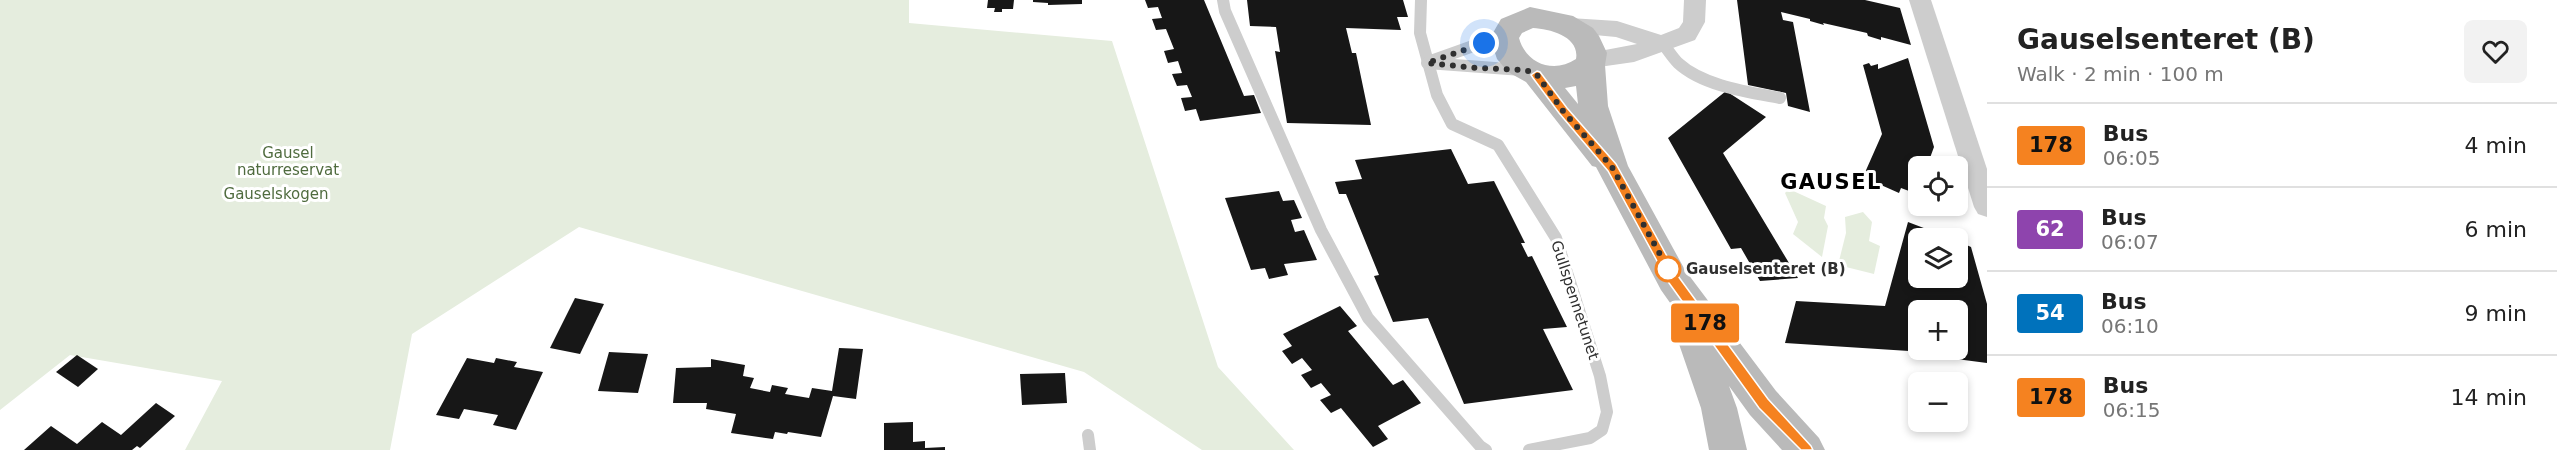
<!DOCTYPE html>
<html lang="en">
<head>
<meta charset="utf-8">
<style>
	:root { --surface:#fff; --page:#f2f2f2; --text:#222; --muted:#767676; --line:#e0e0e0 }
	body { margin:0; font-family:"DejaVu Sans",sans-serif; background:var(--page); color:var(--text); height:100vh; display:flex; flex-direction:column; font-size:22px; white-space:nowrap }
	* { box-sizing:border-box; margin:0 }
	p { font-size:20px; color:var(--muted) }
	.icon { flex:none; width:33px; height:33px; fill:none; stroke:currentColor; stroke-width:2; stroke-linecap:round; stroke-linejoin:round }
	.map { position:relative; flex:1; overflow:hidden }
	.drawer { display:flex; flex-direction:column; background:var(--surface); width:570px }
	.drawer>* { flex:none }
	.badge { padding:0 12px; border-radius:4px; font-size:21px; line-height:39px }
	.tools { position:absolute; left:1908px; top:156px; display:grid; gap:12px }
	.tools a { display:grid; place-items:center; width:60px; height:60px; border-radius:9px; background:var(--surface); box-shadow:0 3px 9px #0003; font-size:30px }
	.you { position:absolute; width:30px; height:30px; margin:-15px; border:4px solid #fff; border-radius:50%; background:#1a73e8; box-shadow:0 0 0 9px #1a73e833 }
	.map>.badge { position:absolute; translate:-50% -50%; box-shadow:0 0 0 3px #fff }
	.round { display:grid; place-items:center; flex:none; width:63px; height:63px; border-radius:9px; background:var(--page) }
	.headline { display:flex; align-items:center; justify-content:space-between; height:102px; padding:0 30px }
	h1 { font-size:28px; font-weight:800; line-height:45px }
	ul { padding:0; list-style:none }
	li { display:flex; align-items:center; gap:18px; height:84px; padding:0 30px; border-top:2px solid var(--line) }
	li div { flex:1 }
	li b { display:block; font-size:22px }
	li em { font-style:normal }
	li .badge { min-width:66px; font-weight:700; text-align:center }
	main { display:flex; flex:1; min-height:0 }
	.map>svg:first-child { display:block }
	.green { fill:#e5edde }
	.building { fill:#171717; fill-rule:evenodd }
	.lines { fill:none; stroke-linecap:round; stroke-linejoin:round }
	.service { stroke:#cdcdcd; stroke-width:12 }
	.minor { fill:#cdcdcd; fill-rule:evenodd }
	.secondary { fill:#bababa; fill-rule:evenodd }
	.line { fill:#f58220; stroke:#fff; stroke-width:1.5 }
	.walk { stroke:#303030; stroke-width:6; stroke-dasharray:0 10.8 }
	.stop-dot { fill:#fff; stroke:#f58220; stroke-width:3 }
	.labels { text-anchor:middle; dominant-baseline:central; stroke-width:6; stroke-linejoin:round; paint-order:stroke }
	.park-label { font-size:15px; fill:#4f6b3e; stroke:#fff }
	.stop-label { font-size:15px; font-weight:bold; fill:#303030; stroke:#fff; text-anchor:start }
	.street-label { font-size:15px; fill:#303030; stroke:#fff }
	.district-label { font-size:21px; font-weight:bold; letter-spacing:1.5px; fill:#000; stroke:#fff }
</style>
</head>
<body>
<main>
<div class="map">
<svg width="1987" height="450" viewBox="0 0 1987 450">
	<rect width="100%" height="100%" fill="#fff"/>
	<g class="green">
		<path d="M0,0H909V23L1112,41L1218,367L1294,450H1202L1084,372L579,227L412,334L390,450H185L222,381L70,355L0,410Z"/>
		<path d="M1789,189L1826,206L1824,218L1828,226L1822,257L1793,234L1798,222L1785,193Z"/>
		<path d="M1863,212L1872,222L1869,241L1880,246L1874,274L1838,265L1846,233L1845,217Z"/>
	</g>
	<g class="building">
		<path d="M988,0H1014L1013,9H1002V12H994L995,8H987Z"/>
		<path d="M1033,0H1082V4L1048,5V3L1033,2Z"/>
		<path d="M1145,0H1204L1244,96L1254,95L1261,113L1200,121L1196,109L1185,111L1181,98L1192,97L1187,85L1177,86L1172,74L1182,73L1178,61L1168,63L1164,51L1174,49L1166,29L1156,30L1152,19L1162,18L1158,7L1148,8Z"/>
		<path d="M1247,0H1403L1408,17H1397L1401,30L1346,28L1352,53H1356L1371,125L1287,123L1275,51L1280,52L1276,27L1250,26Z"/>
		<path d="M1737,0H1865L1900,8L1911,45L1881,37V40L1868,36L1867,33L1823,23L1824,25L1810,21V19L1781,12L1783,20L1793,22L1810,112L1788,106L1786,93L1748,85Z"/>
		<path d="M1908,58L1934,147L1927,166H1918V190L1911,186L1909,191L1901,188L1899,193L1863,177L1882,134L1863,65L1869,63L1871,66L1878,64V69Z"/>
		<path d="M1726,91L1766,117L1723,153L1798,278L1760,281L1741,248L1731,249L1668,138Z"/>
		<path d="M1451,149L1468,184L1494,181L1525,243H1521L1528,257L1532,256L1567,327L1543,329L1573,390L1464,404L1428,318L1393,322L1374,276L1379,275L1346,194H1339L1335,182L1362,179L1355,160Z"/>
		<path d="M1279,191L1283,201L1294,200L1302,218L1291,220L1295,232L1304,230L1317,260L1284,264L1288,275L1269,279L1265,268L1251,270L1225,198Z"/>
		<path d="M1908,222L1950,238H1918V278H1958V241L1971,247L1987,304V363L1941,357L1940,353L1785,343L1796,301L1885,306ZM1918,310H1958V350H1918Z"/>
		<path d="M575,298L604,304L580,354L550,348Z"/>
		<path d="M1340,306L1357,326L1348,331L1393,385L1403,380L1421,403L1378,426L1388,439L1373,447L1341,408L1331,413L1320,400L1331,395L1321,383L1311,388L1301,375L1312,370L1302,358L1292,364L1282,351L1292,346L1283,334Z"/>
		<path d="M839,348L863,349L856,399L833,396L821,437L788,432L787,434L775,432L773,439L731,433L736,414L706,409L707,403H673L676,368L711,367V359L745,365L743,376L754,378L750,388L770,392L772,385L788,388L785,394L809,398L812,388L832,391Z"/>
		<path d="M609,352L648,354L638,393L598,391Z"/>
		<path d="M77,355L98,369L78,387L56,372Z"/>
		<path d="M467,358L494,363L496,358L517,362L514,367L543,372L516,430L493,425L498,415L464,409L459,419L436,415Z"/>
		<path d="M1065,373L1067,403L1022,405L1020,374Z"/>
		<path d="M156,403L175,416L140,448L137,446L132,450H24L51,426L77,444L102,422L121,435Z"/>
		<path d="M913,422V442L925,441V448L945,447V450H884V423Z"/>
	</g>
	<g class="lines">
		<g class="service">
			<path d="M1223,0L1225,11L1321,230L1368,318L1480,446L1486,450"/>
			<path d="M1421,0L1420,33L1437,95L1452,124L1498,145L1556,238L1600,376L1607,412L1602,430L1590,438L1529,450"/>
			<path d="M1663,44C1668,50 1672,57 1678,63C1703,86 1748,92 1780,98"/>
			<path d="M1431,61L1504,35"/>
			<path d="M1427,63L1522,70"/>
			<path d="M1088,435L1090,450"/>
		</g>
		<g class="minor">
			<path d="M1684,0H1706L1705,22L1695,40L1634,62L1592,68L1584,66L1581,60L1584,54L1637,44L1616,37L1562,32L1559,26L1562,20L1570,18L1617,21L1661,35L1679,28L1683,22Z"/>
			<path d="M1909,0H1931L1987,169V217L1978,214L1974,207Z"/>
		</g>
		<path class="secondary" d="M1530,7L1573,16L1593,28L1599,36L1607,53L1605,65L1608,106L1628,166L1685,270L1776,391L1819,438L1825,450H1782L1750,415L1729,386L1737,408L1747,450H1709L1701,408L1669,315L1673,307L1661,290L1596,167L1592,166L1526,82L1508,72L1497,59L1490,38L1501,19ZM1533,28C1551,29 1580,37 1576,59C1554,74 1526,64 1519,38L1522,33ZM1576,86L1578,104L1565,88Z"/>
	</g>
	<path class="line" d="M1537,71L1540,72L1567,108L1616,164L1678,276L1768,399L1811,446L1813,450H1801L1759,408L1669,283L1608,171L1559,113L1533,78L1531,75Z"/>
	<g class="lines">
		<path class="walk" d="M1484,43L1427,63L1477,68L1526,70L1537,75L1563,111L1612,167L1668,269"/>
	</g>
	<circle class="stop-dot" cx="1668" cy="269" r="12"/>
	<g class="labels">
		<g class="park-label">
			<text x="288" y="153">Gausel<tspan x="288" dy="17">naturreservat</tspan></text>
			<text x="276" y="194">Gauselskogen</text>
		</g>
		<g class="stop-label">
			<text x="1686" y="269">Gauselsenteret (B)</text>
		</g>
		<g class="street-label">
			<text transform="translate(1575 300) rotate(72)">Gullspennetunet</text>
		</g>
		<g class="district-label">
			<text x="1831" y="182">GAUSEL</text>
		</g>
	</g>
</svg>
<div class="tools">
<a><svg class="icon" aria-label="locate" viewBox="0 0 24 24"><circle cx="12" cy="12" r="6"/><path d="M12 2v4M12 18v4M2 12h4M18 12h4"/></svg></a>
<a><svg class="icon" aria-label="layers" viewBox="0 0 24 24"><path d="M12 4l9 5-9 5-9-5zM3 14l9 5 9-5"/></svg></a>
<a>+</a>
<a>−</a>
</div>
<div class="you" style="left:1484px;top:43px"></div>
<b class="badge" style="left:1705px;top:323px;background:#f58220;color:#111">178</b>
</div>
<section class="drawer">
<div class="headline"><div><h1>Gauselsenteret (B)</h1><p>Walk · 2 min · 100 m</p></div><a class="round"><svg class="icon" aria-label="heart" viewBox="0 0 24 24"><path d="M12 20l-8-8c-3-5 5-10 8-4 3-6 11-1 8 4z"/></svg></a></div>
<ul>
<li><span class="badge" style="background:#f58220;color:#111">178</span><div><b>Bus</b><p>06:05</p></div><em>4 min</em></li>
<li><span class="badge" style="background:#8e44ad;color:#fff">62</span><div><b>Bus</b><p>06:07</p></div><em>6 min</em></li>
<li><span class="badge" style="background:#0072bc;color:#fff">54</span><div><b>Bus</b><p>06:10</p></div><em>9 min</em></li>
<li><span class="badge" style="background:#f58220;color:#111">178</span><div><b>Bus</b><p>06:15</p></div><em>14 min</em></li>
</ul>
</section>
</main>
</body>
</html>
